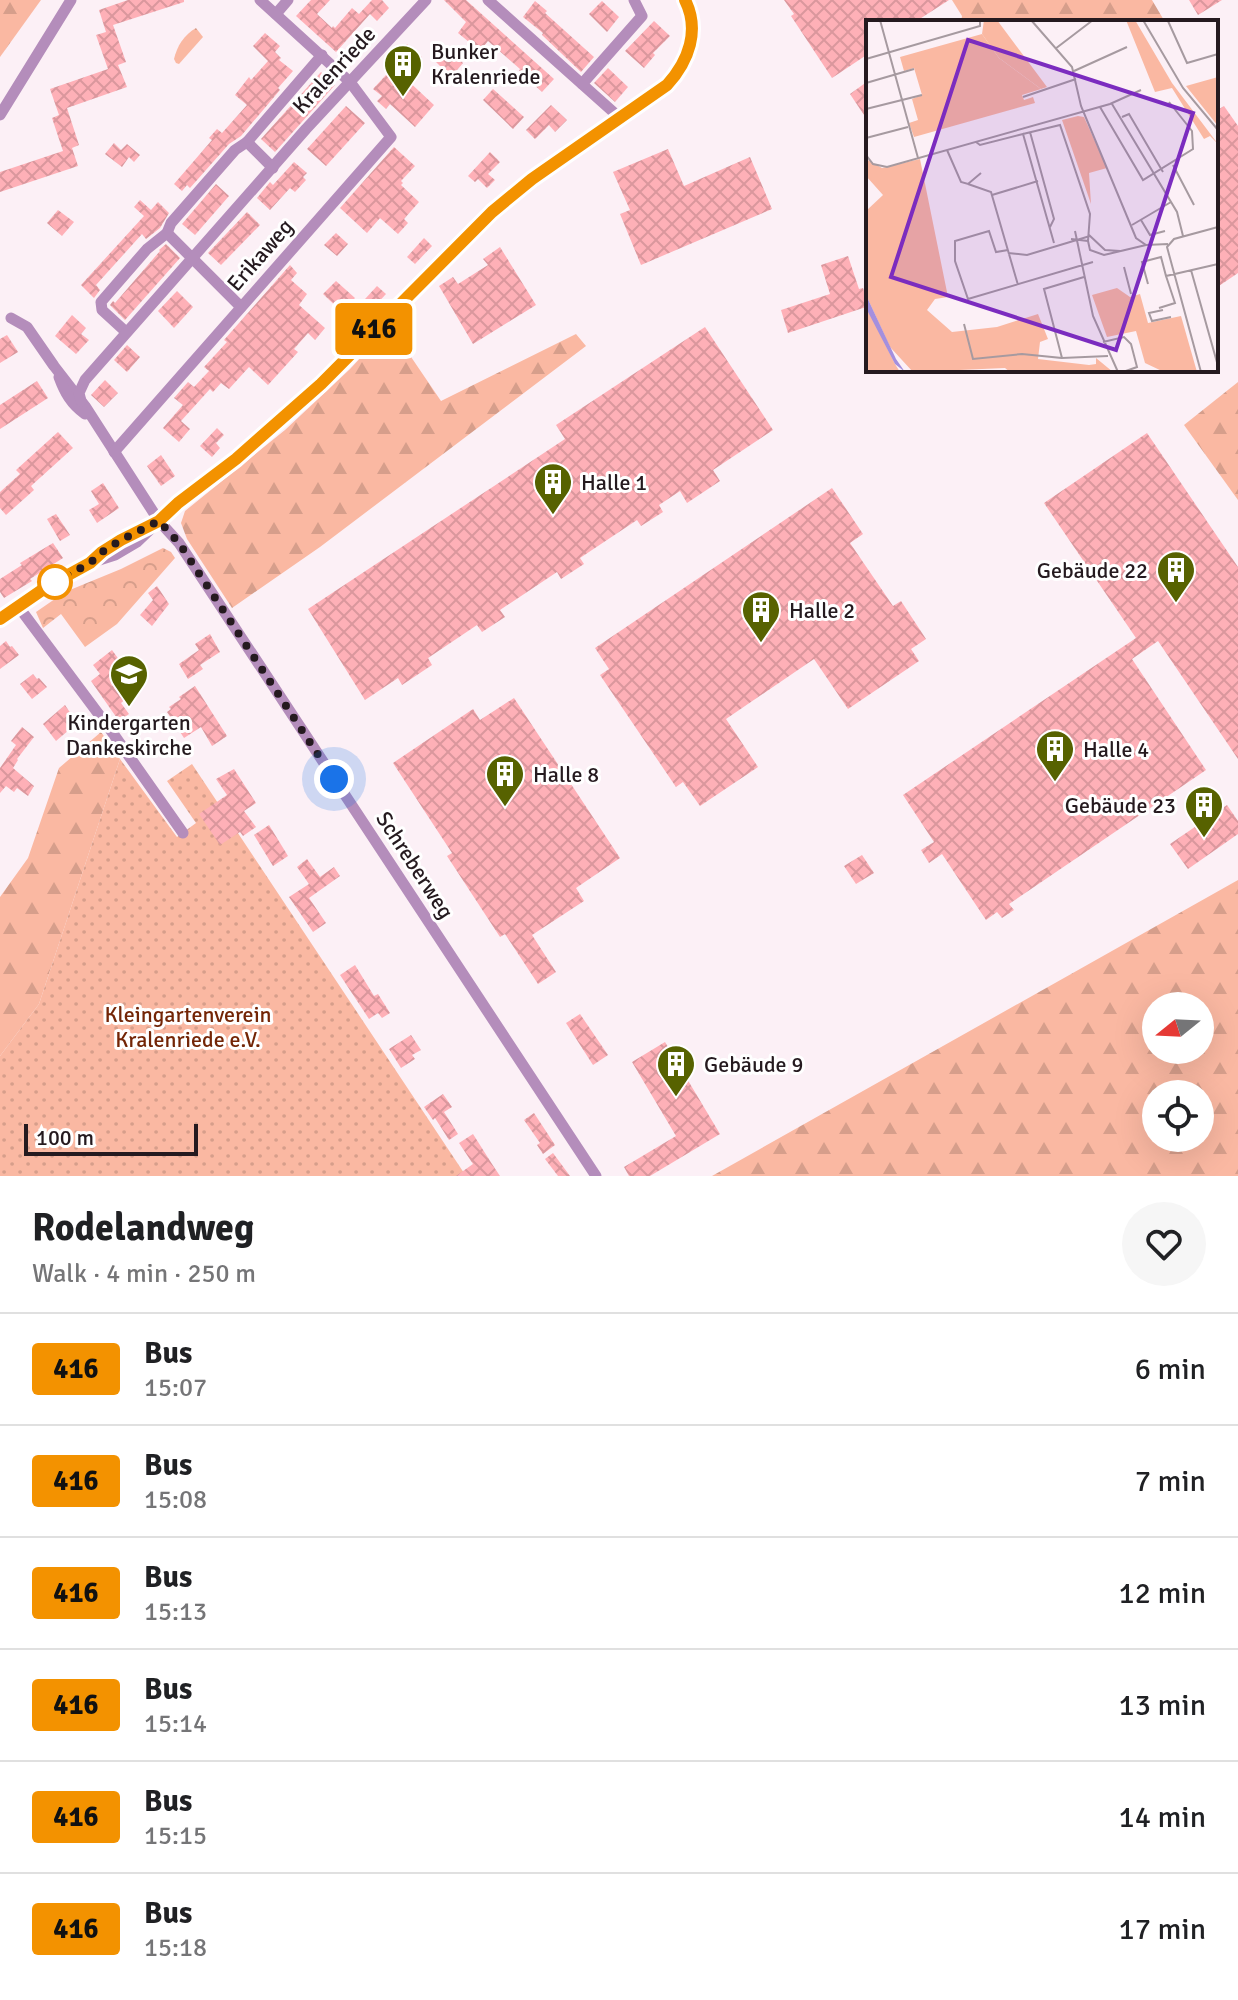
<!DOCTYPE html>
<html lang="en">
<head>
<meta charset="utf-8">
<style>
	:root { --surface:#fff; --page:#f6f6f6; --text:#202124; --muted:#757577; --line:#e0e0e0 }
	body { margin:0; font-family:Signika,sans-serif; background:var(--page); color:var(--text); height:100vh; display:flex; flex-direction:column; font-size:30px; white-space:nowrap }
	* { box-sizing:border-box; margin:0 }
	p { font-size:26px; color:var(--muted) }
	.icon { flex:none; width:44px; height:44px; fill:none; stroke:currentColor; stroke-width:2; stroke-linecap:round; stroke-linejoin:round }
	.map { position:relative; height:1176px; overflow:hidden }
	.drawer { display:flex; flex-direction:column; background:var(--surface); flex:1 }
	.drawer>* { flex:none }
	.badge { padding:0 16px; border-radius:6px; font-size:28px; line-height:52px }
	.needle { width:52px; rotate:252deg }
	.buttons { position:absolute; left:1142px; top:992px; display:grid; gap:16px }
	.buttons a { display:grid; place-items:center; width:72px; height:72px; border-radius:50%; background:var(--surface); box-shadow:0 8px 32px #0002; font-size:40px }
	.scale { position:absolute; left:24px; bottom:20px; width:174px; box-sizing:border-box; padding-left:8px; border:4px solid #251a1f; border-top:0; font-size:22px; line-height:28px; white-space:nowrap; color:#251a1f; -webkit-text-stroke:6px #fff; paint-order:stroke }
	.you { position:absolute; width:40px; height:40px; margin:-20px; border:6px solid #fff; border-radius:50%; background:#1a73e8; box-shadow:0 0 0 12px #1a73e833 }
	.map>.badge { position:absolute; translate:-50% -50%; box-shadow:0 0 0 4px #fff }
	.round { display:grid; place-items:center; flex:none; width:84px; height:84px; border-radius:42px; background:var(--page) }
	.head { display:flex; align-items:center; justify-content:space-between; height:136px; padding:0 32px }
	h1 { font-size:38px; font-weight:700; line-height:60px }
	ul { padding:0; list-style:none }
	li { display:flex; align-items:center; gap:24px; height:112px; padding:0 32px; border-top:2px solid var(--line) }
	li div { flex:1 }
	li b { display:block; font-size:30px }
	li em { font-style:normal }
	li .badge { min-width:88px; font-weight:700; text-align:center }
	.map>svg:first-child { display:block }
	.forest { fill:url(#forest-firs); fill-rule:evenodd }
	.park { fill:url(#park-crowns) }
	.garden { fill:url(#garden-dots) }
	.building { fill:url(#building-cross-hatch) }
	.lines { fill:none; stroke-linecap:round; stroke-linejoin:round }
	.street { stroke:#b48dbb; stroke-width:11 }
	.line-casing { stroke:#fff; stroke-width:18 }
	.line { stroke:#f39200; stroke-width:12 }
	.walk { stroke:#251a1f; stroke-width:8; stroke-dasharray:0 14.4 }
	.stop-dot { fill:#fff; stroke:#f39200; stroke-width:4 }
	.labels { text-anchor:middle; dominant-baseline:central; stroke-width:6; stroke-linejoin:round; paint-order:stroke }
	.poi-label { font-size:22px; fill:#251a1f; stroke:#fff; text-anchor:start }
	.street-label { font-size:22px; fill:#251a1f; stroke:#fff }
	.park-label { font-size:22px; fill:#732506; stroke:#fff }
	.inset-road { fill:none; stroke:#a69aa0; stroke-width:2 }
	.view { fill:#7b2cbf; fill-opacity:0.15; stroke:#7b2cbf; stroke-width:4 }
	.inset-edge { fill:none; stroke:#251a1f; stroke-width:4 }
</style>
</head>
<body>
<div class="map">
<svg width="1238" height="1176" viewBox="0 0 1238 1176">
	<defs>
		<pattern id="forest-firs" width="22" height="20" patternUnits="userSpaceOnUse" patternTransform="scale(2)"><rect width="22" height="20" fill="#fab8a2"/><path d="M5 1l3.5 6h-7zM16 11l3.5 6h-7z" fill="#d69e8b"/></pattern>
		<pattern id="park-crowns" width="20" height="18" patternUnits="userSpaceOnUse" patternTransform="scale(2)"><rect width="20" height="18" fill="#fab8a2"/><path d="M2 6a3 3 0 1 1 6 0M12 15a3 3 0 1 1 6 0" fill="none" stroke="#d69e8b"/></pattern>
		<pattern id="garden-dots" width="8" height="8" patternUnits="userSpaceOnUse" patternTransform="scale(2)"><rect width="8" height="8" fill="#fab8a2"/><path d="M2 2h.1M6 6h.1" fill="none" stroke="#d69e8b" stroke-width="1.8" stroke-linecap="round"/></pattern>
		<pattern id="building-cross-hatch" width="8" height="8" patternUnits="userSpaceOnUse" patternTransform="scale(2)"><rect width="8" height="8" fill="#feb0b7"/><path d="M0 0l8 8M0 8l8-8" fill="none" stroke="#da979d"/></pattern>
	</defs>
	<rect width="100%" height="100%" fill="#fcf0f6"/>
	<g class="forest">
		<path d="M0,0H41L0,57Z"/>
		<path d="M952,0H1152L1165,22H961L962,16Z"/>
		<path d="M390,326L441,401L576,334L586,346L320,547L232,608L187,539L181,523L185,511L285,430L350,369Z"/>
		<path d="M1238,382V500L1184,425Z"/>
		<path d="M101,732L120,759L39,1004L0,1056V897L28,858L59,768Z"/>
		<path d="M1238,880V1176H712ZM1156,1006H1200V1050H1156ZM1156,1094H1200V1138H1156Z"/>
	</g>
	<g class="park">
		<path d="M196,28L203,37L179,64L176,63L174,59C177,46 184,35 196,28Z"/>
		<path d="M163,548L171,552L175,558L117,624L85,647L61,614L43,628L36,612L65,592L121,569Z"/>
	</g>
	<path class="garden" d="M120,759L177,837L196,823L167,781L192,764L466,1176H0V1056L39,1004Z"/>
	<g class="building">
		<path d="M128,0H184V2L113,25L126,62L118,65L127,87L67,108L79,145L72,148L78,166L0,192V172L63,151L52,118L59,115L50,89L108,69L96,35L106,32L99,10Z"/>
		<path d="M311,0H330L317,14L332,28L333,26L335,28L352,8L359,14L372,0H382L389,8L377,21L370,14L336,52L296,16Z"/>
		<path d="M444,0H466L554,79L542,92L519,71L520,69L488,41L480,51L458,33L466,22Z"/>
		<path d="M784,0H949L915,22H868V54L832,78L791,16L794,14Z"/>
		<path d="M1189,0H1222L1198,15Z"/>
		<path d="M535,1L547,11L545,13L594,57L581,72L542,35L543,33L523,17Z"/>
		<path d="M602,1L619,17L607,32L589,14Z"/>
		<path d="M654,21L670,36L653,53L655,55L644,68L625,51Z"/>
		<path d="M265,33L280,46L275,52L281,58L279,60L293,71L278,88L280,90L241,136L229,144L190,188L187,185L182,191L174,184L212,140L209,138L217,129L222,133L247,105L235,95L249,77L251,80L268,61L253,46Z"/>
		<path d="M407,44L422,57L404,77L434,105L415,127L390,104L386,109L377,101L382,96L373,89L398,62L394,58Z"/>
		<path d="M448,49L463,63L451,77L436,62Z"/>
		<path d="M608,68L628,87L615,102L594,83Z"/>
		<path d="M321,72L335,85L275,152L261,139Z"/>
		<path d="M868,81V121L850,94Z"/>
		<path d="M493,89L524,117L513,129L483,100Z"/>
		<path d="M551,105L567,120L555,132L549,125L535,139L526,130Z"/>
		<path d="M346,106L365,123L326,166L307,149Z"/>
		<path d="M1224,106L1238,126V273L1216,288V111Z"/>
		<path d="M114,143L121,150L127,144L140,155L134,162L129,157L122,167L105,154Z"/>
		<path d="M394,147L415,166L401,181L403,183L401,185L419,202L404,219L408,223L398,234L380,218L367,233L340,208Z"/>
		<path d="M668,149L684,186L750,157L772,209L641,265L620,214L630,210L613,172Z"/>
		<path d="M490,152L500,162L488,174L495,180L487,188L478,179L475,182L468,176Z"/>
		<path d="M294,162L307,173L303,177L306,180L295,192L290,188L270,210L257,198L270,182L273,185Z"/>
		<path d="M216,184L229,196L195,235L182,224Z"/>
		<path d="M140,200L151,210L158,202L169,213L160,228L146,239L142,234L96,285L100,290L94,298L81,285L144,216L134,207Z"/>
		<path d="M58,210L74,222L62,236L47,223Z"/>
		<path d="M247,212L260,225L221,265L208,253Z"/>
		<path d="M336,233L348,244L337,256L324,245Z"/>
		<path d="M424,238L432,246L415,264L407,257Z"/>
		<path d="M166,244L180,258L125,320L110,305L113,301L115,303L160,251L159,250Z"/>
		<path d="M500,247L536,305L473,344L439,286L453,277L458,284L488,265L483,259Z"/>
		<path d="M848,256L859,289L863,288L868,302L864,304L866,307L788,333L781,310L830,294L821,265Z"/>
		<path d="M290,265L297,273L291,280L307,294L299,305L325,328L315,340L308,333L294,349L298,352L268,385L249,367L229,389L221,383L213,392L210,389L181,421L190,429L179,442L163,428L183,405L174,398L188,382L194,387L209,371L204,367L227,342L224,340Z"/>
		<path d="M336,281L355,298L342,312L323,294Z"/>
		<path d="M377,286L386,294L374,307L365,299Z"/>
		<path d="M177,291L193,307L174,328L158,311Z"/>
		<path d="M72,315L86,328L81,334L89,340L76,354L55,336Z"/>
		<path d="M705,327L773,430L713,470L720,481L687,503L680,491L659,505L663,512L641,526L637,520L580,558L584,564L561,579L557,572L500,610L505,617L482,632L477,625L428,658L432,665L402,685L398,678L365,700L308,609L565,439L556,425Z"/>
		<path d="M7,335L18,352L0,363V339Z"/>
		<path d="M127,345L140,357L127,372L114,360Z"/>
		<path d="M105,380L118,393L104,407L91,395Z"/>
		<path d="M37,381L48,398L0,429V405Z"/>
		<path d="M217,428L224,435L216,443L220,448L212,457L200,446Z"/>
		<path d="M58,432L73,448L31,486L34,490L6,515L0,508V492L20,474L16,470Z"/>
		<path d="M1147,433L1238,567V759L1158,641L1132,659L1206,770L1009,904L1014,910L1002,918L997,912L986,920L942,854L929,863L921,850L934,842L903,795L1136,638L1044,503Z"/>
		<path d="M161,455L175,476L161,486L147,466Z"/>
		<path d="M103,483L119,508L97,523L89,510L99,504L91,491Z"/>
		<path d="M832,488L863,534L850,543L893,606L901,601L926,639L911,649L919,661L848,709L814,659L726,719L758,767L700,806L683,782L676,787L600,675L609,669L595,648Z"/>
		<path d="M56,514L70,535L60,541L47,519Z"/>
		<path d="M53,543L63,558L30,579L32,581L4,598L0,592V579L22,565L20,563Z"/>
		<path d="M157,586L169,604L152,626L140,615L153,600L148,593Z"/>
		<path d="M210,634L220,652L200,665L203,669L188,679L179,664L199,650L195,644Z"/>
		<path d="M6,641L10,647L12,646L19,655L0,669V646Z"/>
		<path d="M112,650L133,679L124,686L131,695L121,703L129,714L119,721L91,681L100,674L93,665Z"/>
		<path d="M33,674L37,679L39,678L47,687L32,699L20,684Z"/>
		<path d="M195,686L227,736L212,746L201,727L184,738L167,712L171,709L169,707L181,699L179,697Z"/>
		<path d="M514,698L620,858L576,888L584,901L532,935L556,972L538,984L505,934L500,937L447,856L452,853L393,763L473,709L480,720Z"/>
		<path d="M65,705L77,723L56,741L43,724Z"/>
		<path d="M22,727L34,737L17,759L18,760L13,768L34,786L28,796L17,788L14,792L6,786L0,793V768L16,745L11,741Z"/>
		<path d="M234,769L256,803L244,811L256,827L243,836L240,832L220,845L199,814L227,795L216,779Z"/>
		<path d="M1227,805L1238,821V834L1188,869L1170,844Z"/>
		<path d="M269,825L288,856L273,866L254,835Z"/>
		<path d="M862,855L874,873L856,884L844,866Z"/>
		<path d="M307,859L320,877L334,867L340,876L309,898L326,923L313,932L289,897L309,884L297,867Z"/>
		<path d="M355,965L374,996L378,994L390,1013L382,1018L378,1013L369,1019L340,975Z"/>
		<path d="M580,1014L608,1055L593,1065L566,1023Z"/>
		<path d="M411,1035L421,1050L412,1055L415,1059L401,1068L389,1049Z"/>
		<path d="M665,1042L720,1134L650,1176H629L624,1167L676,1136L632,1062Z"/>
		<path d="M443,1094L452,1107L444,1112L458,1134L449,1140L435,1118L433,1120L424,1107Z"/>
		<path d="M534,1113L555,1145L543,1154L537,1145L540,1143L524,1120Z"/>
		<path d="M473,1134L492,1164L500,1176H456L473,1164L459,1143Z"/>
		<path d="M553,1153L570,1176H558L545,1159Z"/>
	</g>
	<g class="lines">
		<g class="street">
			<path d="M488,0L620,118"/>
			<path d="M276,14L288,0"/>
			<path d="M582,84L642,16L634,0"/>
			<path d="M0,115L71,0"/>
			<path d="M247,142L273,168"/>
			<path d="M167,233L241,307"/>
			<path d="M11,318L27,327L54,366L85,406L159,521L179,543L596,1176"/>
			<path d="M126,332L102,310L101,302L147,249L167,233L171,223L235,150L247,142L322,55"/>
			<path d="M59,377C65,393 71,404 85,414"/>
			<path d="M81,401L79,393L85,380L306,129L426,0"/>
			<path d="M114,452L391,137L350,82L260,0"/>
			<path d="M90,563L115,555L137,542L178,503L236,459L321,384L484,219L532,179L667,85C689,61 700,31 685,0"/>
			<path d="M18,606L112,732L183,833"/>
			<path d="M0,619L48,586L90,563L102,552L121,540L152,524"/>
		</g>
	</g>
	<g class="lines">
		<g class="line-casing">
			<path id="line" d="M0,619L48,586L90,563L102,552L121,540L159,521L178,503L236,459L321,384L492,212L532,179L667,85C689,61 700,30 685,0"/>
		</g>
		<use href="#line" class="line"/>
		<path class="walk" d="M55,582L90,563L102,552L121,540L159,521L179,543L334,779"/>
	</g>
	<defs>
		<g id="building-pin" transform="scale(2)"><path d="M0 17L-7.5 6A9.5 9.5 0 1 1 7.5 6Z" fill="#576200" stroke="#fff"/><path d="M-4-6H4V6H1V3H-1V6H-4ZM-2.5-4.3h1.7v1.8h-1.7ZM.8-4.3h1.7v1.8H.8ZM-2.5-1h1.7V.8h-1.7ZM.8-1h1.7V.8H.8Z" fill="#fff"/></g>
		<g id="school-pin" transform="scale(2)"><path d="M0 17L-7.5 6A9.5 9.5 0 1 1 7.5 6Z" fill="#576200" stroke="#fff"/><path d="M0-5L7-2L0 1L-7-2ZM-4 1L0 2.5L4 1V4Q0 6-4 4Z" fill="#fff"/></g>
	</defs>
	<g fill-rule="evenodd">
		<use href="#building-pin" x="403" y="64"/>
		<use href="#building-pin" x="553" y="482"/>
		<use href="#building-pin" x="1176" y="570"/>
		<use href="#building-pin" x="761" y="610"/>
		<use href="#school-pin" x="129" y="674"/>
		<use href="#building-pin" x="1055" y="749"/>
		<use href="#building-pin" x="505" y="774"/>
		<use href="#building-pin" x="1204" y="805"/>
		<use href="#building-pin" x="676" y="1064"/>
	</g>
	<circle class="stop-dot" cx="55" cy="582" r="16"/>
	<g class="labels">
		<g class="poi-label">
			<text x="431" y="51">Bunker<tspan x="431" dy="25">Kralenriede</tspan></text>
			<text x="581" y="482">Halle 1</text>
			<text x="1148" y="570" text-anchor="end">Gebäude 22</text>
			<text x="789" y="610">Halle 2</text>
			<text x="129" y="722" text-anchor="middle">Kindergarten<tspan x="129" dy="25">Dankeskirche</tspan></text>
			<text x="1083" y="749">Halle 4</text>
			<text x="533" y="774">Halle 8</text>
			<text x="1176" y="805" text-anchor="end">Gebäude 23</text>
			<text x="704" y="1064">Gebäude 9</text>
		</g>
		<g class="street-label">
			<text transform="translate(334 70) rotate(-47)">Kralenriede</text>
			<text transform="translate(260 255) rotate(-49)">Erikaweg</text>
			<text transform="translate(415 865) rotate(57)">Schreberweg</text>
		</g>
		<g class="park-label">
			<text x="188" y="1014">Kleingartenverein<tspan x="188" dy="25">Kralenriede e.V.</tspan></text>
		</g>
	</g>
	<g transform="translate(866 20)">
		<rect width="352" height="352" fill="#fcf0f6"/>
		<path d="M118,0H131L181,67L175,69L133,38L116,14ZM260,0H269L306,63L352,124L344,116L338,119L306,68L289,72ZM352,57V106L320,66ZM212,96L218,97L241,148L223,153L225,184L196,100ZM0,139L16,148L54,139L82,277L69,279L61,290L86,312L131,307L172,294L182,319L174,322L172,339L223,345L230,344V338L247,352H144L139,348L47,352L24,327L0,275V191L17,175L0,156ZM251,268L264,277L274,274L282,303L315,296L331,352H298L279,343L270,311L241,317L226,275Z" fill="#fab8a2"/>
		<path d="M0,285L29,344L34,352H0Z" fill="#fab8a2"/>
		<path d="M116,14L133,38L175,69L156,75L158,80L167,77L169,83L48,117L43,103L52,100L46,79L56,75L48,48L38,51L34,37Z" fill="#fab8a2"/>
		<path d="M0,275L30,339L39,352L29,344L1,290Z" fill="#a48fde"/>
		<path class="inset-road" d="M14,0L52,138M165,0L206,47L215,86L270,218L280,225L302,224M277,0L317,68L352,110M302,1L321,43L352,34M189,29L227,0M0,39L114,6V0M208,51L261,27M0,63L48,49M157,77L210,59M246,84L311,192L317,216M234,87L277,160L327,129L326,111L303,82M0,89L56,75M256,97L263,94L297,152M164,112L188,199L184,207M157,114L194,105L224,194L222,221M0,118L42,107M110,122L114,125L157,114L188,223M81,130L95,162L102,164L115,153M0,135L7,144L21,147L244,84L275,70M307,145L328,185M102,164L125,172L152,265M126,175L172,161M275,200L284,215L299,211M266,205L305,182M209,211L227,296L252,352M223,215L239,230L254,231M205,219L222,221L224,230L238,235L280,225M142,230L130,232L123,211L89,221V241L102,279L227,242M142,233L161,235L224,216M258,247L265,274M325,250L352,346M218,257L178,269L196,338L242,336M282,264L276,242L295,237L300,256L352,244M293,288L309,283L300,256M297,290L283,293L286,301L305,297M98,304L107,339L156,334L196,338M237,322L258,317L265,324L271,347L257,352M335,352L301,227L308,219L352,207"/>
		<path class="view" d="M102,20L327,93L250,330L25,257Z"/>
		<rect width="352" height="352" class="inset-edge"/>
	</g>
</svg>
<div class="buttons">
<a><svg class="needle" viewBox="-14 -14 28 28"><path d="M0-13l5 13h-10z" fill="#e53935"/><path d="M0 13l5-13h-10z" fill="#757577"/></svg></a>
<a><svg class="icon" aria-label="locate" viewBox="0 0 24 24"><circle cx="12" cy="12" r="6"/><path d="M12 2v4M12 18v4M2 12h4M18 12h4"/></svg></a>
</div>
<div class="scale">100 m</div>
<div class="you" style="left:334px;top:779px"></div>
<b class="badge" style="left:374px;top:329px;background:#f39200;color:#111">416</b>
</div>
<section class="drawer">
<div class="head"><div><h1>Rodelandweg</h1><p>Walk · 4 min · 250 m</p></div><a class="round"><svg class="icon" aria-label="heart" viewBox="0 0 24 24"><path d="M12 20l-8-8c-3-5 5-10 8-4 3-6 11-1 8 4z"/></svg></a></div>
<ul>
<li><span class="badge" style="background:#f39200;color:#111">416</span><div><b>Bus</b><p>15:07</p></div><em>6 min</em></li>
<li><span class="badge" style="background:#f39200;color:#111">416</span><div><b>Bus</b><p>15:08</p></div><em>7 min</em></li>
<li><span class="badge" style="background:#f39200;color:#111">416</span><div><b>Bus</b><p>15:13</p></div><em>12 min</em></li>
<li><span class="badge" style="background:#f39200;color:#111">416</span><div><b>Bus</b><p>15:14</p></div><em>13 min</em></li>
<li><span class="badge" style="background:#f39200;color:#111">416</span><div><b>Bus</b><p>15:15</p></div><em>14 min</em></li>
<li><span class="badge" style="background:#f39200;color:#111">416</span><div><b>Bus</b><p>15:18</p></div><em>17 min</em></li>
</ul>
</section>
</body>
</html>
